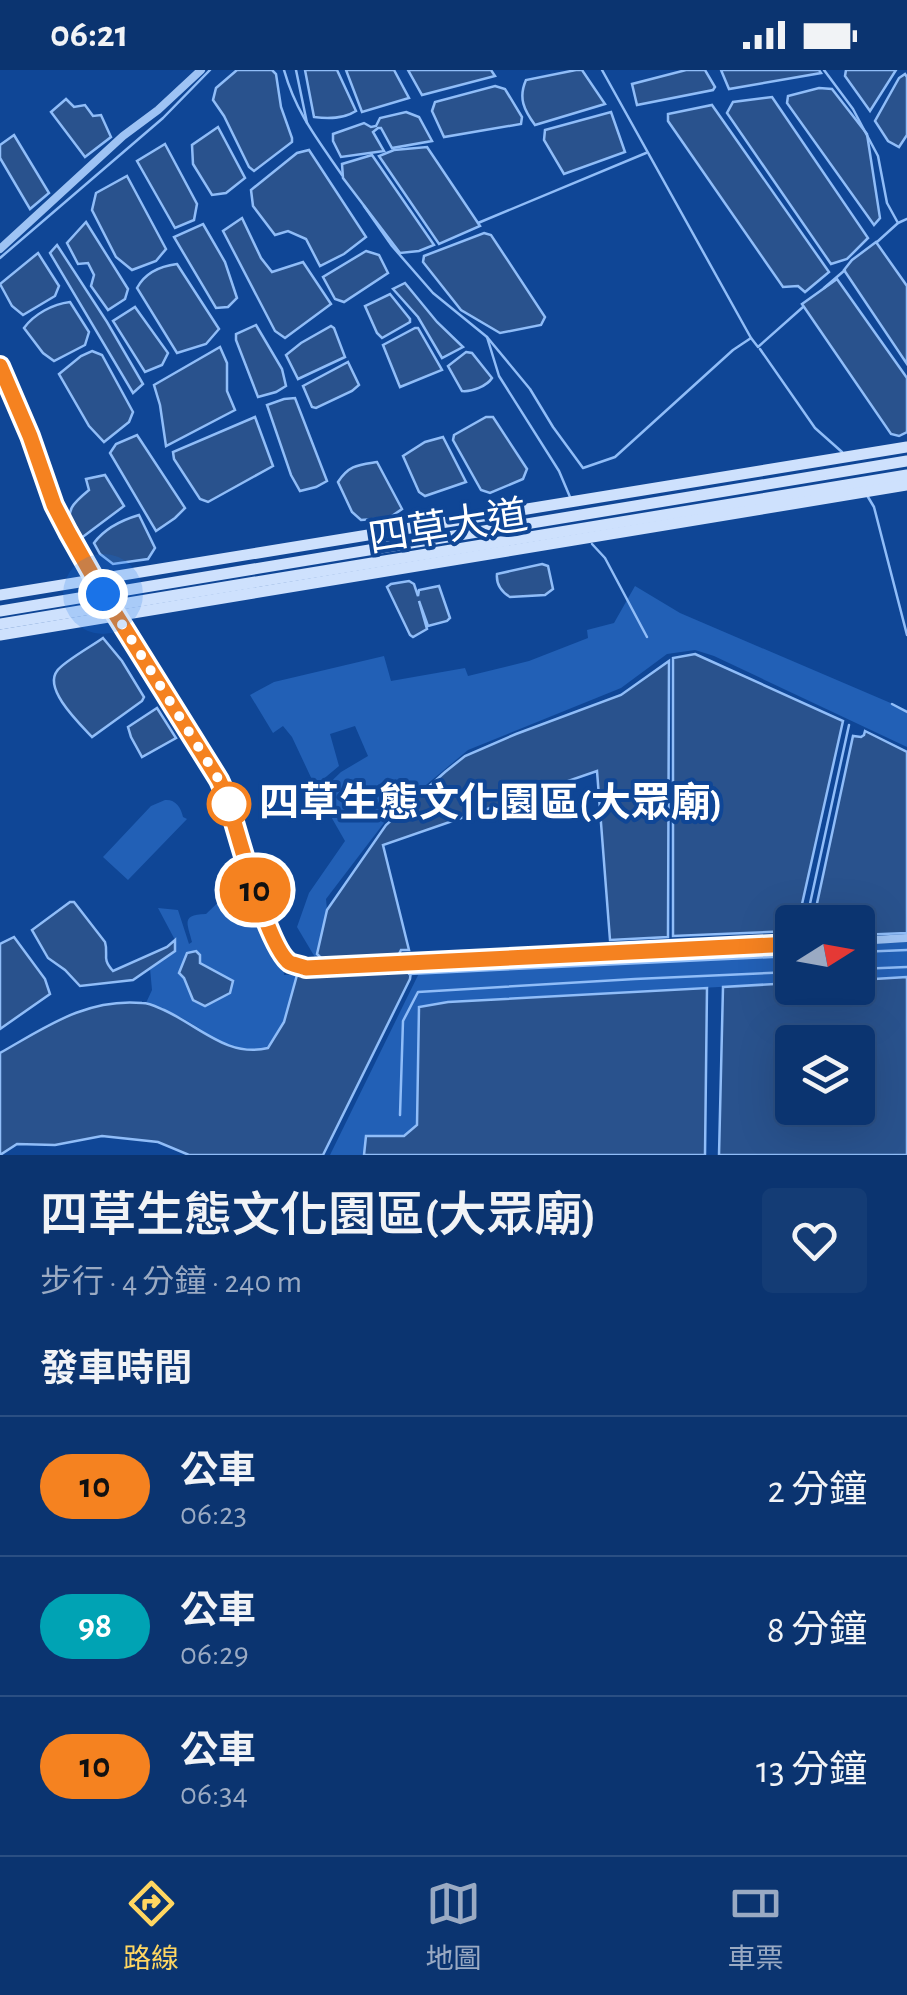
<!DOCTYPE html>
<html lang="zh-TW">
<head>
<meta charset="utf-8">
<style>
	:root { --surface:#0b3470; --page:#143c75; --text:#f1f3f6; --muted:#9aaac3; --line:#2b4f83; --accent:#ffd661 }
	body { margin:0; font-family:"Alegreya Sans","Noto Sans TC",sans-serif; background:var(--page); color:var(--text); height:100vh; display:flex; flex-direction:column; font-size:38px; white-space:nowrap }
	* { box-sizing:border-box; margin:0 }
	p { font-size:32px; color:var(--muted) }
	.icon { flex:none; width:55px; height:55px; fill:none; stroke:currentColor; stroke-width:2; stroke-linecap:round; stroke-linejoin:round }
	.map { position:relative; height:1085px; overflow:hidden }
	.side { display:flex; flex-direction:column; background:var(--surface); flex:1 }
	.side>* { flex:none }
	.badge { padding:0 20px; border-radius:32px; font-size:35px; line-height:65px }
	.needle { width:65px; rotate:79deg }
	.controls { position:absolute; left:775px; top:835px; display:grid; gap:20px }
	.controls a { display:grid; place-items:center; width:100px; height:100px; border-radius:10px; background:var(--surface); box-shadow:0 10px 40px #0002,0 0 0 2px var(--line); font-size:50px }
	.you { position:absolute; width:50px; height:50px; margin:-25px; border:8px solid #fff; border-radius:50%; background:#1a73e8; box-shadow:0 0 0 15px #1a73e833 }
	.map>.badge { position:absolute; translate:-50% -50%; box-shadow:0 0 0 5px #fff }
	h2 { padding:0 40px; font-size:38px; line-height:90px }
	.round { display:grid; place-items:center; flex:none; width:105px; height:105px; border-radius:10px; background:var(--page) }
	.summary { display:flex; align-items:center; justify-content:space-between; height:170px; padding:0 40px }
	h1 { font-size:48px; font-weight:600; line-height:75px }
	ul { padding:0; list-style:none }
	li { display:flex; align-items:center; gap:30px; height:140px; padding:0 40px; border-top:2px solid var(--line) }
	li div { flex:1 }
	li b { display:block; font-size:38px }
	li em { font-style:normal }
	li .badge { min-width:110px; font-weight:700; text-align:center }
	.status { display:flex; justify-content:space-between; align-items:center; height:70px; padding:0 50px; background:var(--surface); direction:ltr }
	.status svg { height:28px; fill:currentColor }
	.tab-bar { display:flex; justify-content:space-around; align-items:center; height:140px; border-top:2px solid var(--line); background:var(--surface); font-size:28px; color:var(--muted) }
	.tab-bar a { display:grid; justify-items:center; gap:5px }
	.tab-bar .current { color:var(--accent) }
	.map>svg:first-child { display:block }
	.green { fill:#2260b6 }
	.water { fill:#29528d; stroke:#90bdf8; stroke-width:2.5; fill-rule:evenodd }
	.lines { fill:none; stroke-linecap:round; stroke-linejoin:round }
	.stream { stroke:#90bdf8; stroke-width:2.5 }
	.street { stroke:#9ec3f4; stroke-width:8 }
	.secondary { stroke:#cee1fd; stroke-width:11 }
	.line-casing { stroke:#fff; stroke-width:22 }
	.line { stroke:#f58220; stroke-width:15 }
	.walk { stroke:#fff; stroke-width:10; stroke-dasharray:0 18 }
	.stop-dot { fill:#fff; stroke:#f58220; stroke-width:5 }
	.labels { text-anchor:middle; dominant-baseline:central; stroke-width:8; stroke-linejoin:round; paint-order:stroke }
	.street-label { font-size:40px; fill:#fff; stroke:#0f4696 }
	.stop-label { font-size:40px; font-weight:bold; fill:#fff; stroke:#0f4696; text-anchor:start }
</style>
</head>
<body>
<div class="status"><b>06:21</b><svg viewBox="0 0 49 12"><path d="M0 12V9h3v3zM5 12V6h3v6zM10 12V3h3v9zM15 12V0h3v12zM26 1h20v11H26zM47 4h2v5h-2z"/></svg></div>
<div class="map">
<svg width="907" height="1085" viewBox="0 0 907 1085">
	<rect width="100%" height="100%" fill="#0f4696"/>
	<g class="green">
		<path d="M635,516L680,543L907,640V677L714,586L695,580L667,584L621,618L468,680L390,745L326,829L327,840L316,889L297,857L309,823L345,771L318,724L341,702L368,686L355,656L330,664L339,696L315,716L292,667L283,656L273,663L250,625L274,612L384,586L391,611L465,598L468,606L529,591L588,568L587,560L614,553Z"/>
		<path d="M165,730C175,729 181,737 183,747L187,749L128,810L103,787L151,736Z"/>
		<path d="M229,822C237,830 243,829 253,827L283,894L284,905H297L284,953L268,978C229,988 214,965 182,948C171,942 158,938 146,933L152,920L150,898L175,880V870L158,838L178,840L189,874L192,872C187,852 181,845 206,844Z"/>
		<path d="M907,872V907L858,910V874Z"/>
		<path d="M792,877V913L448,932L419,937L417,1055L404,1066H366L364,1085H330L423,895Z"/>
	</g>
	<g class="water">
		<path d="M237,0H272L276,4L281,37L292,68V72L254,101L249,97L224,46L213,30L216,18Z"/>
		<path d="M305,0H337L356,41C343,49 329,49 314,47Z"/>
		<path d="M346,0H394L409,28L362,42Z"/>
		<path d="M408,0H491L495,6L422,25Z"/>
		<path d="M576,0H582L605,34L535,55C524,40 518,28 526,10Z"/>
		<path d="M686,0H705L715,17L713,20L637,35L632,14Z"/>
		<path d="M721,0H819L821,3L729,19Z"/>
		<path d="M846,0H896L870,41L845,6Z"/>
		<path d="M905,4L907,7V65L899,77L888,71L875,51L899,8Z"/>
		<path d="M495,16L505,19L522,47L521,54L444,67L432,41L435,32Z"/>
		<path d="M819,18L832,19L867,64L880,148L874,155L787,33L788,26Z"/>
		<path d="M772,27L868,168L847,189L831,194L727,43L733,32Z"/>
		<path d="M66,29L74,37L85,35L93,46L101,45L111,67L85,87L51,42Z"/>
		<path d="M712,35L829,202L805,222L798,216L783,217L668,51V44Z"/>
		<path d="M406,42L419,47L432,71L392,78L381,58H378L373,62L384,81L341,87L333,71V64L364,53L371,57L376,56L380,48Z"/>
		<path d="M611,42L625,82L564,104L544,70L545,60Z"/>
		<path d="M218,57L245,108L226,123L212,125L193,94L192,75Z"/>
		<path d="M14,65L49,123L30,139L0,88V75Z"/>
		<path d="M165,74L197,134L194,150L175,158L137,91Z"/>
		<path d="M427,77L480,156L439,174L379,86L394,80Z"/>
		<path d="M309,80L366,167L344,184L320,196L306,169L288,161L275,165L253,136L251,120L297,83Z"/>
		<path d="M372,85L434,175L419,181L400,183L343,108L342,94Z"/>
		<path d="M127,106L166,179L156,191L132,200L116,187L92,140L96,123Z"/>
		<path d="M242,148L261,188L272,202L303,192L331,234L285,268L275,261L223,161Z"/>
		<path d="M86,152L128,219L125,229L108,240L91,216L94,205L88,193L78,194L67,173Z"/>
		<path d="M203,154L225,192L237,228L228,237L216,238L174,167Z"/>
		<path d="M484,163L491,165L545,247L541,255L500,263L461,240L423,192L424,186Z"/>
		<path d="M876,172L907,216V294L844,200L852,190Z"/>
		<path d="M57,175L107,252L143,314L133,323L50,183Z"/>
		<path d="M366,181L379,185L388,203L344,232L335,229L323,207Z"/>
		<path d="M38,183L59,216L55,226L23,245L12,236L0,214Z"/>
		<path d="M177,194L219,259L206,274L177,283L137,218C145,203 161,196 177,194Z"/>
		<path d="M837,209L907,308V362L899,366L891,364L802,234Z"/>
		<path d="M405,213L437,252L463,277L442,288L418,247L393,219Z"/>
		<path d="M390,224L410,249V252L382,268L377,263L365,236Z"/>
		<path d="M70,232L89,262L85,275L54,291L43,283L24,258C34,244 53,234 70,232Z"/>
		<path d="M135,237L168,283L162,295L145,302L113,251Z"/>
		<path d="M256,255L282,299L286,316L276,322L258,327L236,270V264Z"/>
		<path d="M331,256L334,258L345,287L298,309L286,285L301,273Z"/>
		<path d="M415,258H418L442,300L400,317L383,275Z"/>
		<path d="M220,277L227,293V321L235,340L166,376L160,335L154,315Z"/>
		<path d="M92,281L102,285L133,342L129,352L104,372L89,356L59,304L81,286Z"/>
		<path d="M466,282L472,283L492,308C487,316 472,322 462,321L448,296Z"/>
		<path d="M348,292L359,315L352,321L316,338L312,337L303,316Z"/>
		<path d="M284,329L295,328L327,411L316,417L300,421L291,405L267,335Z"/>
		<path d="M255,347L273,396L208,432L200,429L174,389L173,382Z"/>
		<path d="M486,347H493L527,399L523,409L490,423L481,420L453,370L454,365Z"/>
		<path d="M137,365L185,438L175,448L156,461L110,383L116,374Z"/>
		<path d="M443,367L466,412L425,426L419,422L403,386L425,372Z"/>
		<path d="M377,392L402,439L389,448L361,450L352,442L338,412C349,395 358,395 377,392Z"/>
		<path d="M105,405L124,436L80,469L71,462C66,439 72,434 89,420L86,409Z"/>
		<path d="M139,445L155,478L148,489L113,494L100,484L94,473C105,458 122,450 139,445Z"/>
		<path d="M542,494L548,496L553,519L545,525L510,527C502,522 496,514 497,504Z"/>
		<path d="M409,511L414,514L418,526L419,520L439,516L450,548L447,551L428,556L419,531L427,559L413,567L410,565L387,517L391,514Z"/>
		<path d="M103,568L122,591L144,627L142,631L92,667C80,654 43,619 57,601C63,592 92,576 103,568Z"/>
		<path d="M695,584L843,651L798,852H792V861L673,866V588Z"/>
		<path d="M669,591L668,867L610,870L597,701L383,775L409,880H401L397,888L325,892L317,884L327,840L386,755L445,702L465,686L516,664L621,625Z"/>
		<path d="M157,638L176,668L142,687L131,667L128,657Z"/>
		<path d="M865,661L907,682V863L858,865V852H813L853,666L861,667L864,665Z"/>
		<path d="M70,832H74L105,872C109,885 101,888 113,901L167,877L175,870V881L133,910L80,916L65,900L48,888L32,860Z"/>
		<path d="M14,867L45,909L50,924L0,959V874Z"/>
		<path d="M196,881L200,885V893L233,911L230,923L205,936L193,930L184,908L179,903L187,883Z"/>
		<path d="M411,901L410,909L323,1085H189L158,1072L102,1066L55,1075L17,1074L0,1085V983C46,957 86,928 142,933C150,933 157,937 164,940C199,956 228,988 268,978L284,952L297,905L300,903Z"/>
		<path d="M907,907V1085H719L723,917L792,913V918H858V910ZM792,972H858V1038H792Z"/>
		<path d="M707,918L705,1085H364L366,1066H404L417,1055L419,937L448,932Z"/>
	</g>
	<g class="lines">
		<g class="stream">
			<path d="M284,0C296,43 318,70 342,105"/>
			<path d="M296,0L307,53"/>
			<path d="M602,0L751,268"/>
			<path d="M824,0L853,39L878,86L887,133L898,153"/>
			<path d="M364,136L392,176L433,223L487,267L499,306L559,401L570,427"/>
			<path d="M478,153L646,83"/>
			<path d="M877,172L898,153L907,149"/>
			<path d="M0,188L163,48L210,0"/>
			<path d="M824,218L845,200"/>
			<path d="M487,267L530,319L553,357L583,398L615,387L733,280L751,268L758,277L803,237"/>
			<path d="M760,279L815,358L842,382"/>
			<path d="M868,427L874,437L907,565"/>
			<path d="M592,474L605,488L647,567"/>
			<path d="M892,634L907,642"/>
			<path d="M806,852L849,655"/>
			<path d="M858,882L907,880"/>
			<path d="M411,888V885L792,866"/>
			<path d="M858,899L907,897"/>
			<path d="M409,904L792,886"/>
			<path d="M400,1045L403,951L418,922L635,909L792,902"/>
		</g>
		<g class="street">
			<path d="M0,179L123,66L158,40L201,0"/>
			<path d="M0,296L23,347L54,435L95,511"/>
			<path d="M115,544L219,710L227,728C236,758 268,879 290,893C291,893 305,897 306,897L792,874"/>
			<path d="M858,871L907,868"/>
		</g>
		<g class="secondary">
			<path d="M0,525L907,377"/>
			<path d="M0,541L907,391"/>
			<path d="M0,554L907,405"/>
			<path d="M0,565L907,415"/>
		</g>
	</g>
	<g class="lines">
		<g class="line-casing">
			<path id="line" d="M0,296L30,366L54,435L68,462L103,524L219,710L227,728C236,758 268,879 290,893C291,894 305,897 306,898L792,874"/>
		</g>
		<use href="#line" class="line"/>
		<path class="walk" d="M103,524L219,710L229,734"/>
	</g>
	<circle class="stop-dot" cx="229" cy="734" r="20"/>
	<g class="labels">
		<g class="street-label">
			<text transform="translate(448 458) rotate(-9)">四草大道</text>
		</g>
		<g class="stop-label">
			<text x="259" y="734">四草生態文化園區(大眾廟)</text>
		</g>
	</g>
</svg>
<div class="controls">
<a><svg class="needle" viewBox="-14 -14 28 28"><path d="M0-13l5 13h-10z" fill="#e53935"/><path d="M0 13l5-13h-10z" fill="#9aaac3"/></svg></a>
<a><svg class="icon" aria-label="layers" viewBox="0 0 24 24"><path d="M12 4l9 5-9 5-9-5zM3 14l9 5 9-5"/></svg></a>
</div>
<div class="you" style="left:103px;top:524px"></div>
<b class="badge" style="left:255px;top:820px;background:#f58220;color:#111">10</b>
</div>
<section class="side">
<div class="summary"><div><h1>四草生態文化園區(大眾廟)</h1><p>步行 · 4 分鐘 · 240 m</p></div><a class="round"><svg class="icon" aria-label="heart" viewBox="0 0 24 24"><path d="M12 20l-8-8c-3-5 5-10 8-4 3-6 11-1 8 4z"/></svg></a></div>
<h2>發車時間</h2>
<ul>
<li><span class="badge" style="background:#f58220;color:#111">10</span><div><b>公車</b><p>06:23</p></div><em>2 分鐘</em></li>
<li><span class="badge" style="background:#00a3b4;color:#fff">98</span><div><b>公車</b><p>06:29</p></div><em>8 分鐘</em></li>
<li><span class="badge" style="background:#f58220;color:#111">10</span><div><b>公車</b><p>06:34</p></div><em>13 分鐘</em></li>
</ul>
</section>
<nav class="tab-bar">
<a class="current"><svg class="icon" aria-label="directions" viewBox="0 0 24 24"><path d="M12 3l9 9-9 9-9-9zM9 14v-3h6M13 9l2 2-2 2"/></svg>路線</a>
<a><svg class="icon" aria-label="map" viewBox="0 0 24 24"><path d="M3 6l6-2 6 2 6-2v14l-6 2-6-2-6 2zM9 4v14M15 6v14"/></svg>地圖</a>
<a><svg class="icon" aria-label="tickets" viewBox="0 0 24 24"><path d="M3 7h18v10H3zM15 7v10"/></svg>車票</a>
</nav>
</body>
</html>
